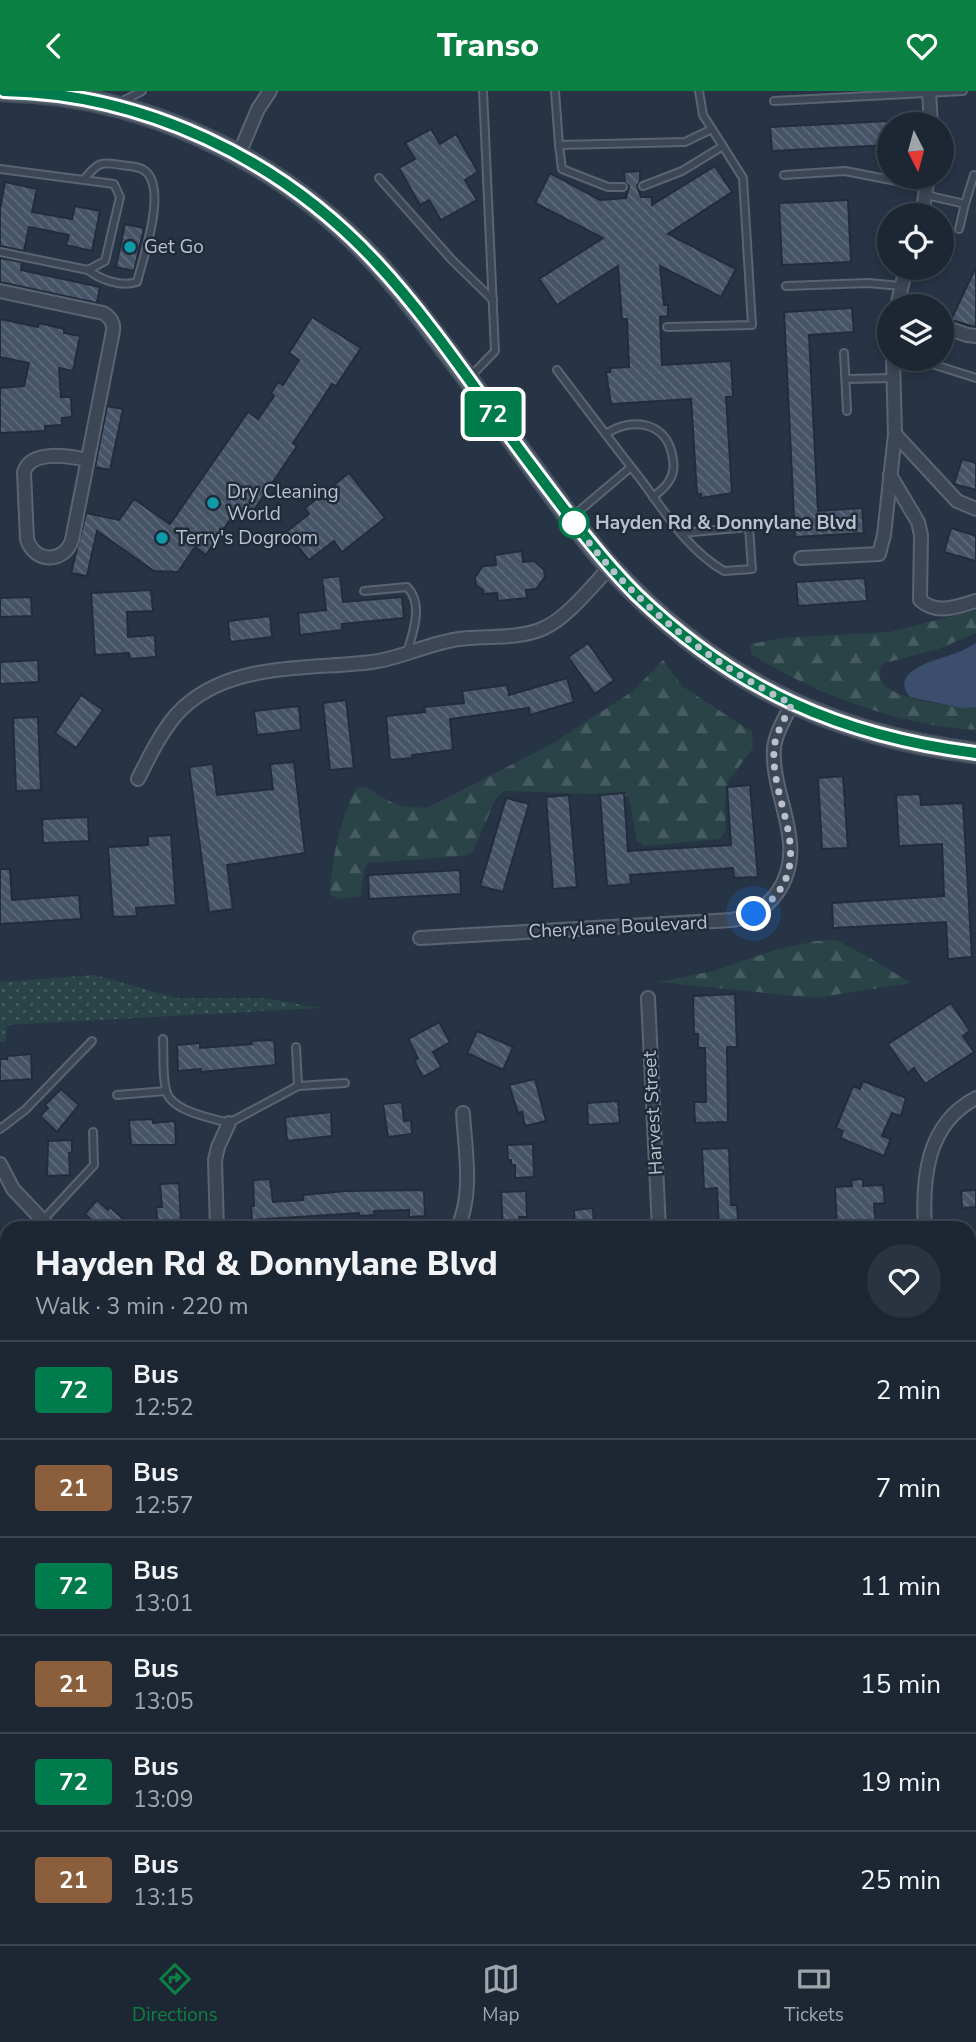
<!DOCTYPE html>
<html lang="en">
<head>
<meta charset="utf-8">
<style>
	:root { --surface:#1d2734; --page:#2a3340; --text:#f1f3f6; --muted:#a0a5ac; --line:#3b444f; --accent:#0b8043 }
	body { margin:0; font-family:"Nunito Sans",sans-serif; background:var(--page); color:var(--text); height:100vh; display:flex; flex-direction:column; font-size:26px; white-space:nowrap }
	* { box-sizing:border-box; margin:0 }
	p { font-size:23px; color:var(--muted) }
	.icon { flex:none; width:38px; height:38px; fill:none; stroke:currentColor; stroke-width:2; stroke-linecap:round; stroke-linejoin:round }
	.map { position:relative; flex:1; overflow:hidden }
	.panel { position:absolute; left:0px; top:1130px; width:976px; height:723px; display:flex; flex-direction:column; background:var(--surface); border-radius:21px 21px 0 0; box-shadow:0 4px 10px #0003,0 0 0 2px var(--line) }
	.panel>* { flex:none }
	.badge { padding:0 14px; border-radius:5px; font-size:24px; line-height:46px }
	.needle { width:46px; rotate:174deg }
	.fabs { position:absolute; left:877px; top:21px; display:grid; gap:14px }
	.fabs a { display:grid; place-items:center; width:77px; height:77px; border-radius:50%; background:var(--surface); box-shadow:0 4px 10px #0003,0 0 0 2px var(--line); font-size:35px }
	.you { position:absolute; width:35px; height:35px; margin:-18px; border:5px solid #fff; border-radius:50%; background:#1a73e8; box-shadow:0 0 0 10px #1a73e833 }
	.map>.badge { position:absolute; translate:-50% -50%; box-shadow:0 0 0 4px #fff }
	.round { display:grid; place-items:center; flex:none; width:74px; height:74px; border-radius:37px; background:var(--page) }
	.headline { display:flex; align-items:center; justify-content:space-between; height:119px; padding:0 35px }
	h1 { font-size:33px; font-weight:800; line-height:52px }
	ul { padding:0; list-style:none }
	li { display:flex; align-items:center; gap:21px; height:98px; padding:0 35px; border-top:2px solid var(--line) }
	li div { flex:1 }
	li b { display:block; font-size:26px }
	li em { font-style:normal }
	li .badge { min-width:77px; font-weight:700; text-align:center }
	header { display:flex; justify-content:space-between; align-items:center; height:91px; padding:0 35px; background:var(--accent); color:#fff; font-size:32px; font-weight:800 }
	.tabs { display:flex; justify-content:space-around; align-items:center; height:98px; border-top:2px solid var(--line); background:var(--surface); font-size:19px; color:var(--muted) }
	.tabs a { display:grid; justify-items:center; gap:4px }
	.tabs .selected { color:var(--accent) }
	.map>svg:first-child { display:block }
	.grass { fill:url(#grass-dots) }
	.forest { fill:url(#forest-firs) }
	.water { fill:#3b4f6d }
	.building { fill:url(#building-back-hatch); stroke:#222d3c; stroke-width:2 }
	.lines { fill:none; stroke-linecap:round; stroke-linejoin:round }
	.service-casing { stroke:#5a6472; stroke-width:10 }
	.minor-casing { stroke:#5a6472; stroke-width:16 }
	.secondary-casing { stroke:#5a6472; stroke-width:21 }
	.primary-casing { stroke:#454f5e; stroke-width:23 }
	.service { stroke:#3c4655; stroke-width:6 }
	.minor { stroke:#3c4655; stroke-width:12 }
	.secondary { stroke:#495568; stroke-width:18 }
	.primary { stroke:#5a6574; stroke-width:19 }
	.line-casing { stroke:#fff; stroke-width:16 }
	.line { stroke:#007b4b; stroke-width:10 }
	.walk { stroke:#b9c1ce; stroke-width:7; stroke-dasharray:0 12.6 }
	.culture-dot { fill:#0f9aa8; stroke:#202b3a; stroke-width:2.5 }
	.stop-dot { fill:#fff; stroke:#007b4b; stroke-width:3.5 }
	.labels { text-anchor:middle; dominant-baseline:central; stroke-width:5; stroke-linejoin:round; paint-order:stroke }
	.poi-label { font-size:19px; fill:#b9c1ce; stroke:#202b3a; text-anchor:start }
	.stop-label { font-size:19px; font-weight:bold; fill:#b9c1ce; stroke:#202b3a; text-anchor:start }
	.street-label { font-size:19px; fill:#b9c1ce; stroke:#202b3a }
</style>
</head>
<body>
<header><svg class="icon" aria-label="back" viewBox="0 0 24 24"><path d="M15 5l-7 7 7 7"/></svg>Transo<svg class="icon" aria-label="heart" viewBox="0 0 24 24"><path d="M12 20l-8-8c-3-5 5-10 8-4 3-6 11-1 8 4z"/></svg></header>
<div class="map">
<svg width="976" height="1853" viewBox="0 0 976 1853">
	<defs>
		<pattern id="grass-dots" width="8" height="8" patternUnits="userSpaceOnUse" patternTransform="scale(1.75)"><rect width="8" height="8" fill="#294346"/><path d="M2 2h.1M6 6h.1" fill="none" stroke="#465c60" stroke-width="1.8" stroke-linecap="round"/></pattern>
		<pattern id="forest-firs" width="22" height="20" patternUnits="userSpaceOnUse" patternTransform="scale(1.75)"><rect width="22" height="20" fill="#294346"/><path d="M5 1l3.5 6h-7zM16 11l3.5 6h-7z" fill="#465c60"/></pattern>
		<pattern id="building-back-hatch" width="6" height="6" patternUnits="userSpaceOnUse" patternTransform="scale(1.75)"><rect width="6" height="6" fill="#465467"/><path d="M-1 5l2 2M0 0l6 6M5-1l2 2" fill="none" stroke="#5f6b7c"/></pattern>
	</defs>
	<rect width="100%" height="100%" fill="#273445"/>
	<path class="grass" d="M95,884L176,907H263L320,917L7,934L6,951H0V891Z"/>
	<g class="forest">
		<path d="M976,519V542L938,558L885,572L882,574C880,579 879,585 881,590C889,608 957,617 976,616V639C901,635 815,603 751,563L750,553L783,547L890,541Z"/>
		<path d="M663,569L682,595L752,641L753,657L728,690L725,709L726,739L720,748L644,755L637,750L629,707L624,704L505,700L496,707L473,760L465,765L368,772L364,778L361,805L339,808L330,804C331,772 340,724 357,697L366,696C390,711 400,719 429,716L552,653L633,600Z"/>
		<path d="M836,849L863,863L911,892L814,907L658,891L714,880L775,859L816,850Z"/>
	</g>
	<path class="water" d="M976,552V616L962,617L910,606C888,579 938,569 956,562C963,560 969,556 976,552Z"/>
	<g class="building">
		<path d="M889,30V54L772,60L770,36Z"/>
		<path d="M431,38L440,53L456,43L478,81L465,89L477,109L441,129L429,109L420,114L399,77L415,68L405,52Z"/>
		<path d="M715,75L732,101L668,143L736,178L721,206L660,175L664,214H668V225L660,226L662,274L731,270L733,306H726L732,402L701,407V403H697L691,308L611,313L606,281H610V277L629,276L627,228H622L618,175L557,214L539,188L603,147L535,112L550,82L600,109L626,107L629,95L625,91L624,81L640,80V90L637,95L641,106H652V114Z"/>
		<path d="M5,91L37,98L32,121L72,128L75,115L100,120L92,160L66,154L69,144L29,136L24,160L0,155V118Z"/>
		<path d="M848,109L851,171L782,174L779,112Z"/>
		<path d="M125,133L144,137L134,180L116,176Z"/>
		<path d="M0,167L22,171L21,179L100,196L97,212L0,191Z"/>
		<path d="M976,176V233L975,236L951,229Z"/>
		<path d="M852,217L854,241L809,244L818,420L862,417L864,442L795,446L784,221Z"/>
		<path d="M312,226L361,257L336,295L332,293L309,328L293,352L297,355L250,425L238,417L206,464L195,456L178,481L154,480L97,440L87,485L71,482L86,422L119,429L134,408L170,433L248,321L258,328L274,305L271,302L278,291L283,294L299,269L289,262Z"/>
		<path d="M0,228L38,236L39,232L64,238V242L80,245L73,280L59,277L61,306H71L72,326L62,327V334L45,335V340L0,342V297L24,295L29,272L0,266Z"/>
		<path d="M107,315L123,318L110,379L95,376Z"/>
		<path d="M962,368L976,372V399L954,393Z"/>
		<path d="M349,382L385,427L342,461L334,450L309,469L286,441L309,423L305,417Z"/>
		<path d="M951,437L976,445V470L944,461Z"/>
		<path d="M522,460L523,471L534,470L544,479L545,486L536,498L526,499L527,507L498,510L497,502L483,503V499L476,494L475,486L483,475L496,474L495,464Z"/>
		<path d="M340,485L343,511L402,506L404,527L342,533V539L300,544L298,522L326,519L322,487Z"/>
		<path d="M865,487L867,510L798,515L796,491Z"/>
		<path d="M151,499L153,520L127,521L128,546L155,544L156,566L130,568L129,562L95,564L91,502Z"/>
		<path d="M31,506L32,525L0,526V507Z"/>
		<path d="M270,525L272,546L230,551L228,530Z"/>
		<path d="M588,552L614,589L595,603L568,566Z"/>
		<path d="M38,569L39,591L0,593V571Z"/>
		<path d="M567,587L574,611L530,624L529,617L450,628L453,659L412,664L413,667L390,669L386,625L425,621L424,616L464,612L462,600L507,594L509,604Z"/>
		<path d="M81,604L103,619L76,657L55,642Z"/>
		<path d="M346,609L354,677L330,679L323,612Z"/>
		<path d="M299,615L301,639L257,644L254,620Z"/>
		<path d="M38,626L41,699L16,700L13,627Z"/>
		<path d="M294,671L305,762L227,774L233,818L209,821L189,676L213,673L217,704L273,698L270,673Z"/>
		<path d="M843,685L848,757L822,758L818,687Z"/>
		<path d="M750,694L758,786L734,787L733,777L630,784L631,793L607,795L600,704L624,702L628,760L731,754L727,696Z"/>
		<path d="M920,703L921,714L963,712L972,866L948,868L946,831L833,837L832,812L944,805L942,753L899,755L896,704Z"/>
		<path d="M569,704L577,796L553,798L546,706Z"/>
		<path d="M506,707L529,713L503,801L480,795Z"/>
		<path d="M88,726L89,750L43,752L42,728Z"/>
		<path d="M171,744L176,814L136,817L137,825L113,826L108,756L148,754V745Z"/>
		<path d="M0,778H10L12,809L79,804L81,828L0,833Z"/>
		<path d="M460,779L461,803L369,808L368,784Z"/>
		<path d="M735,903L737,956H727L728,1031L695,1032L694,1011H706L705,957H698V943H694L693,905Z"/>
		<path d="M951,912L970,940L963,945L974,961L925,993L914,977L908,982L888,953Z"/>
		<path d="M439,931L450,951L433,961L441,976L423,986L414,969L418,967L408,948Z"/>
		<path d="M477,940L513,956L503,979L467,962Z"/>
		<path d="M274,949L276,974L201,981V978L178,980L177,954L200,952V957L252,953L251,950Z"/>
		<path d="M31,963L32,988L0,990V968H7V965Z"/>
		<path d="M535,988L546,1030L525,1035L522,1021L518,1022L509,994Z"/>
		<path d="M863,990L906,1007L901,1025L892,1022L882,1045L891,1048L884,1065L840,1047L843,1040L836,1037L853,995L860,998Z"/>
		<path d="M61,998L79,1014L57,1041L40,1025L48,1017L45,1014Z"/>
		<path d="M618,1010L620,1032L588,1034L587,1012Z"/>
		<path d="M402,1011L404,1030L411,1029L412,1043L388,1046L383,1013Z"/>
		<path d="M331,1021L332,1045L287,1050L285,1026Z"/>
		<path d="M153,1028V1032L175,1030L176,1054H131L129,1029Z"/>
		<path d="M72,1049V1062H69L70,1084L47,1085L48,1050Z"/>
		<path d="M533,1053L534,1086L515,1087V1074H511V1069H508L507,1054Z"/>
		<path d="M729,1057L731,1114H737L738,1130H734L733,1138H719L717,1097L704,1098L702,1058Z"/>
		<path d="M270,1088L273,1111L303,1109V1104L345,1100L424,1099L425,1125L409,1126V1119L374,1120V1124L359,1125V1122L252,1129L251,1115H254L253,1089Z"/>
		<path d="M863,1088V1095L883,1094L885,1112L874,1113L876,1135L871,1138H837L835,1096L852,1095L851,1089Z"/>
		<path d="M179,1092L181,1133L158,1135L156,1116H162L160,1093Z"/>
		<path d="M976,1099V1116L962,1117L961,1100Z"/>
		<path d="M526,1100L527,1126H519L520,1138H503L501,1101Z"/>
		<path d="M97,1109L108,1119L110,1116L134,1138H101L85,1123Z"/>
		<path d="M593,1117L594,1138H575L574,1119Z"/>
	</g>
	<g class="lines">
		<g class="service-casing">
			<g id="service">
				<path d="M555,0L559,54L685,51L712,38"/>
				<path d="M774,10L963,0"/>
				<path d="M119,12L142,0"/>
				<path d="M559,54L562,78L608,96H623"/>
				<path d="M0,78L114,93L120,106L105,170L88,179L0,161"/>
				<path d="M784,84L845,80L927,96"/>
				<path d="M379,87L452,169L493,209"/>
				<path d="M84,88C98,72 100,70 121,74C127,75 136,75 142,78C170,92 143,167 137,191C121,196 101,189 88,179"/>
				<path d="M643,95L682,80L723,55"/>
				<path d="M926,104L965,113L959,138"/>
				<path d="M965,113L974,84"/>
				<path d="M786,195L868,192L901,195"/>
				<path d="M667,236L752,234L743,87L703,24L699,0"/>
				<path d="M844,262L847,320"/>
				<path d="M916,268L976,287"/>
				<path d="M557,279C585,316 613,353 642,390C666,423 688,459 724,480L752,478L749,436L681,442"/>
				<path d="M471,285L495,260L483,0"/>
				<path d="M846,288L892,287"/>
				<path d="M606,343C630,326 665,330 672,363C674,373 675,381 669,390C666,396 659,401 653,406"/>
				<path d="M572,426L631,376"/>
				<path d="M364,500L407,496C424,513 413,541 407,562"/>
				<path d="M163,948C164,964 162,983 166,999C170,1020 211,1027 229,1032L298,995L345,992"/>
				<path d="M296,956L298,995"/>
				<path d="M117,1004L166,1000"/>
				<path d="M0,1038L25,1019L92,950"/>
				<path d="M43,1129L94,1074L93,1041"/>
			</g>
		</g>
		<g class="minor-casing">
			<g id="minor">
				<path d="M929,0L931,33"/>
				<path d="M239,63L258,18L270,0"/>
				<path d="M922,124L928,86"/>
				<path d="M0,200L103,222C110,226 114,232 113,240L72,449C64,473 34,472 27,448L24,381C31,358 69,365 88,369"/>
				<path d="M897,215L906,177"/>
				<path d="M942,235L967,244L976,245"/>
				<path d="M895,343L957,410L976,418"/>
				<path d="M890,384L918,431L921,444L920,509C937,524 956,516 976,510"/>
				<path d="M801,467L879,463L884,444L895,343L893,268"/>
				<path d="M138,688C149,666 160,643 176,624C224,570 307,579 372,571C402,567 429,552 459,548C484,545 522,548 544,537C567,527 592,495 610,476"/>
				<path d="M420,847L732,829C751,826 766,817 777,802C810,755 771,707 774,658C775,643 785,627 792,613"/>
				<path d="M648,907L659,1138"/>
				<path d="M0,1073L13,1098L51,1138"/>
				<path d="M217,1138L215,1069L218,1056L229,1032"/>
				<path d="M457,1138C474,1104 465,1058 463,1022"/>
				<path d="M925,1138C922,1088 926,1033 976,1007"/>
				<path d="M970,1195L976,1194"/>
				<path d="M0,1286H7"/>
				<path d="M970,1396H976"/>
				<path d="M134,1846V1853"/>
			</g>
		</g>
		<g class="secondary-casing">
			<g id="secondary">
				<path d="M970,1840L976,1839"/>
				<path d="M687,1853L841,1846"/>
			</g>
		</g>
		<g class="primary-casing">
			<path id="primary" d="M4,0C158,4 302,79 399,198C448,258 493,323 539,385C562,416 585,449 611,477C713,587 828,644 976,662"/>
		</g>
		<use href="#service" class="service"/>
		<use href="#minor" class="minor"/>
		<use href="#secondary" class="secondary"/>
		<use href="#primary" class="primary"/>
	</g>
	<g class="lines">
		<g class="line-casing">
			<path id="line" d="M4,0C144,3 279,67 375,170C432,231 478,303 528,370C563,416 596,463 637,504C736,599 841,645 976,662"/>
		</g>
		<use href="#line" class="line"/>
		<path class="walk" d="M574,432C630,509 707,571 792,613C785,627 775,643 774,658C770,718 825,776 754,823"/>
	</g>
	<g class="culture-dot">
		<circle cx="130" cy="156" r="7"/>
		<circle cx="213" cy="412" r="7"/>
		<circle cx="162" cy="447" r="7"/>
	</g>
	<circle class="stop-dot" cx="574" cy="432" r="14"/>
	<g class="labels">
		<g class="poi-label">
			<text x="144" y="156">Get Go</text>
			<text x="227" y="401">Dry Cleaning<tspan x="227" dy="22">World</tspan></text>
			<text x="176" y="447">Terry's Dogroom</text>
		</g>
		<g class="stop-label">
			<text x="595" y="432">Hayden Rd &amp; Donnylane Blvd</text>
		</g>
		<g class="street-label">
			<text transform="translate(618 836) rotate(-3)">Cherylane Boulevard</text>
			<text transform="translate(653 1022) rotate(-93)">Harvest Street</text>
		</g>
	</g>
</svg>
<div class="fabs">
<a><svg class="needle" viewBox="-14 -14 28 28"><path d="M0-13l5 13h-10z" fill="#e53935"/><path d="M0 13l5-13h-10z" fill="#a0a5ac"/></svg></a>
<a><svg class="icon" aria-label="locate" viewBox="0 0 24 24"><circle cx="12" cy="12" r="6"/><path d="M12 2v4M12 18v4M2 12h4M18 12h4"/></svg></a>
<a><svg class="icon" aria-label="layers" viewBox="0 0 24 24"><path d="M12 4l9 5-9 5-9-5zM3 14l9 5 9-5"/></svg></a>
</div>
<div class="you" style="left:754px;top:823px"></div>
<b class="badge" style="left:493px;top:323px;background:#007b4b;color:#fff">72</b>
<section class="panel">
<div class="headline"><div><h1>Hayden Rd &amp; Donnylane Blvd</h1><p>Walk · 3 min · 220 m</p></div><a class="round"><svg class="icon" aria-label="heart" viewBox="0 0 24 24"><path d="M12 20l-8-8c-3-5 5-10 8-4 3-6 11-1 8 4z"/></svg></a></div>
<ul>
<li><span class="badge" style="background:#007b4b;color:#fff">72</span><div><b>Bus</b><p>12:52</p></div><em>2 min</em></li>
<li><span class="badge" style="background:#8b5e3c;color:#fff">21</span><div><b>Bus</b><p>12:57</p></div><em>7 min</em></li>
<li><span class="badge" style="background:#007b4b;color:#fff">72</span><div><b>Bus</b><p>13:01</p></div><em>11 min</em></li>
<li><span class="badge" style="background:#8b5e3c;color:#fff">21</span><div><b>Bus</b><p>13:05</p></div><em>15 min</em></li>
<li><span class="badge" style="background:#007b4b;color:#fff">72</span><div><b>Bus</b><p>13:09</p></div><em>19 min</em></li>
<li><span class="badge" style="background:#8b5e3c;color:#fff">21</span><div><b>Bus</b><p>13:15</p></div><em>25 min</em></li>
</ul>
</section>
</div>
<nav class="tabs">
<a class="selected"><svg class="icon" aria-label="directions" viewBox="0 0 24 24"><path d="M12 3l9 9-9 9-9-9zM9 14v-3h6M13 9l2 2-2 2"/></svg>Directions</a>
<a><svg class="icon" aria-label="map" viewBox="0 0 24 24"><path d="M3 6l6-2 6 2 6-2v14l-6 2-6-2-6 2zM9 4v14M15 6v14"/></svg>Map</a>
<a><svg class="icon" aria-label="tickets" viewBox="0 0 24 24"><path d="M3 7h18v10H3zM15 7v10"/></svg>Tickets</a>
</nav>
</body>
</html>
